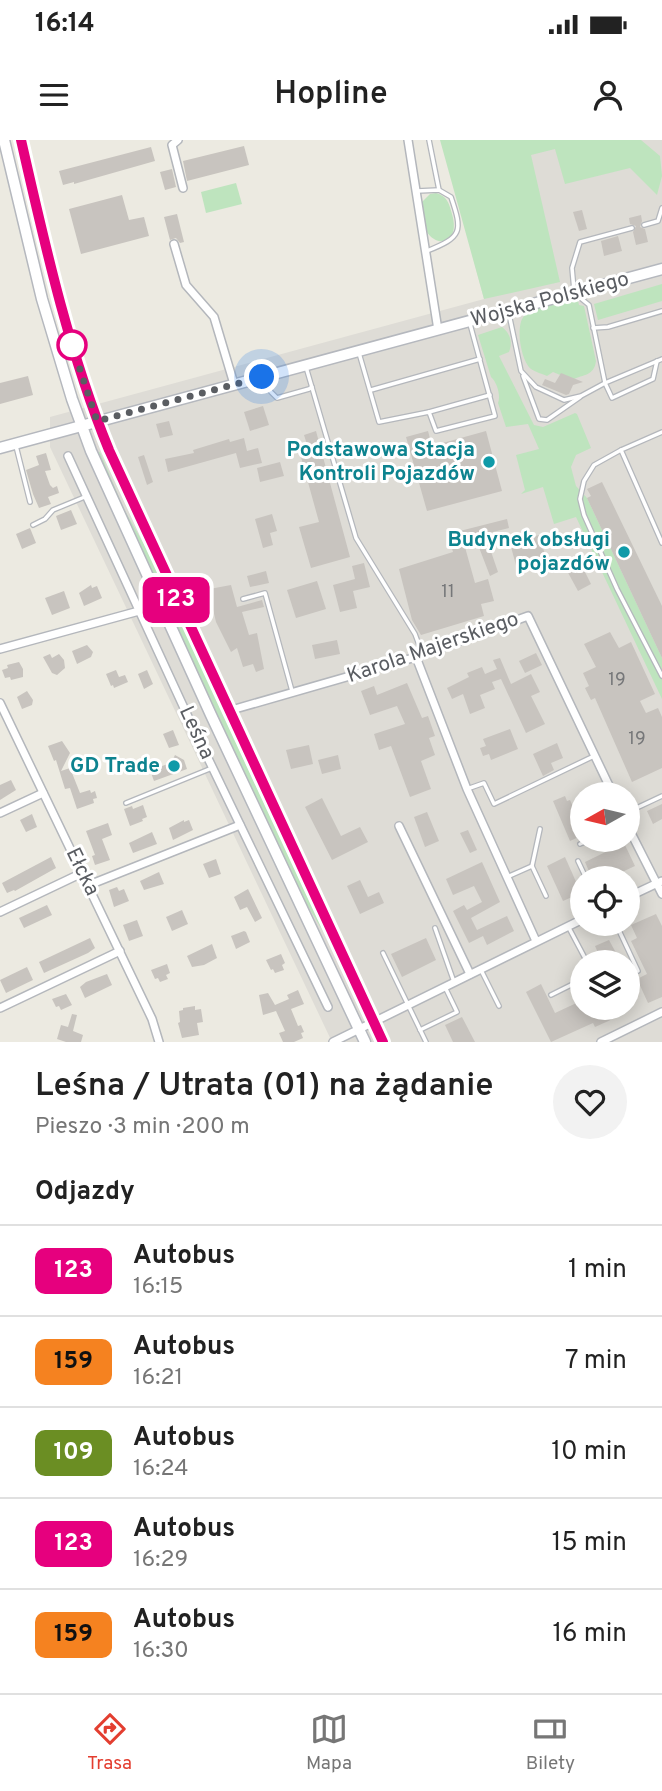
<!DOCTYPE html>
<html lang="pl">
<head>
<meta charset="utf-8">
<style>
	:root { --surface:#fff; --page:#f2f2f2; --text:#222; --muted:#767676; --line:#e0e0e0; --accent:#e33e30 }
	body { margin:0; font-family:Overpass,sans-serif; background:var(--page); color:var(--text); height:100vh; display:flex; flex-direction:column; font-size:26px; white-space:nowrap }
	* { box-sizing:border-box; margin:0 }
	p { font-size:23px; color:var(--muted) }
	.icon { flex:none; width:38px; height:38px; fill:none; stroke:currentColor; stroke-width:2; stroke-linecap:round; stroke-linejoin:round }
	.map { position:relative; height:902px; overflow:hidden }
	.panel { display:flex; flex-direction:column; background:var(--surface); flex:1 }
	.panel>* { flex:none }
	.badge { padding:0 14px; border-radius:10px; font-size:24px; line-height:46px }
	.needle { width:46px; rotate:262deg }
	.buttons { position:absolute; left:570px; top:642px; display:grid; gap:14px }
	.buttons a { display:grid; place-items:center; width:70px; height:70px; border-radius:50%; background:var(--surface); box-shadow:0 4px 18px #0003; font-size:35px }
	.you { position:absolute; width:35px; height:35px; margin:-18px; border:5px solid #fff; border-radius:50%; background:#1a73e8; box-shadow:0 0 0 10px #1a73e833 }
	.map>.badge { position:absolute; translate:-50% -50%; box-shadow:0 0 0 4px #fff }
	h2 { padding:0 35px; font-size:26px; line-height:63px }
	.round { display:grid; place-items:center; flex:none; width:74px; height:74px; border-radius:37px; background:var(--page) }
	.head { display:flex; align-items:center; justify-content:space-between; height:119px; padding:0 35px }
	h1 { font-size:33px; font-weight:600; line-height:52px }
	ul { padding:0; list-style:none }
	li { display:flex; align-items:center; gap:21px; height:91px; padding:0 35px; border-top:2px solid var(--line) }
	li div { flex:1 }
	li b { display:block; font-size:26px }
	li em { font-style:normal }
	li .badge { min-width:77px; font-weight:700; text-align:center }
	.status { display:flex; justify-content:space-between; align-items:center; height:49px; padding:0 35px; background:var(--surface); direction:ltr }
	.status svg { height:19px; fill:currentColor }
	header { display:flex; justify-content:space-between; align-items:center; height:91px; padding:0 35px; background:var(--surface); font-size:32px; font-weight:600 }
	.menu { display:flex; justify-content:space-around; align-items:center; height:98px; border-top:2px solid var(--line); background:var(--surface); font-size:19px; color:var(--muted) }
	.menu a { display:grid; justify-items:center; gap:4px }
	.menu .current { color:var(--accent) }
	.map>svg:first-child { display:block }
	.industrial { fill:#dedcd6; fill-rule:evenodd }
	.green { fill:#bee4be }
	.building { fill:#c8c4bf }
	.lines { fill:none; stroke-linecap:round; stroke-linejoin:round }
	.lane-casing { stroke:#b4b7bc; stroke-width:6 }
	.street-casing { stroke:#b4b7bc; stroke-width:10 }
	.secondary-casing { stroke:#b5b8be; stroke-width:13 }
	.lane { stroke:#fff; stroke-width:3.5 }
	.street { stroke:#fff; stroke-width:7 }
	.secondary { stroke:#fff; stroke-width:10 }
	.line-casing { stroke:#fff; stroke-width:16 }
	.line { stroke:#e6007e; stroke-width:10 }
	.walk { stroke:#5a5d62; stroke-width:7; stroke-dasharray:0 12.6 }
	.stop-dot { fill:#fff; stroke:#e6007e; stroke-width:3.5 }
	.culture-dot { fill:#0f9aa8; stroke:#fff; stroke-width:2.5 }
	.labels { text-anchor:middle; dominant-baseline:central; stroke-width:6; stroke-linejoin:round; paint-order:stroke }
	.number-label { font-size:18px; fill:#767779 }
	.street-label { font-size:21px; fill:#5a5d62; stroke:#fff }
	.culture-label { font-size:21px; font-weight:bold; fill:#0d838f; stroke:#fff; text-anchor:end }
</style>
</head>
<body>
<div class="status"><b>16:14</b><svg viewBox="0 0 49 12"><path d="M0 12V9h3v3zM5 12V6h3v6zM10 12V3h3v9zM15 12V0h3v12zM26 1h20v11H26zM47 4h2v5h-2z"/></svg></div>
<header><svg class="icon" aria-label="menu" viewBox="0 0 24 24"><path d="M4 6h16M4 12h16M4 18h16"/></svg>Hopline<svg class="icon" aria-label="person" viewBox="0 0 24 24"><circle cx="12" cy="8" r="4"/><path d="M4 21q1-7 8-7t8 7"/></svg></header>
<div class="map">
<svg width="662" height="902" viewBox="0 0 662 902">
	<rect width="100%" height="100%" fill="#eceae1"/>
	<path class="industrial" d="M442,0H662V902H332L50,307V277L484,159ZM583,654H628V700H583ZM583,738H628V784H583ZM583,822H628V868H583Z"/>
	<g class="green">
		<path d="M440,0H641L660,16L662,36L657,55L630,28L565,44L555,9L531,15L560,142L484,159Z"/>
		<path d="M236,43L242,64L206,73L201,52Z"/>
		<path d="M436,53C447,56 449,63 452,74C464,115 415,109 422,62L430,54Z"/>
		<path d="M662,144V161L598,180L594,164Z"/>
		<path d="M572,161H578L579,165L584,166L596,221C594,236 584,234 572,240L553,232L547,236C543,234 535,232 531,229C521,221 515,186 524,176C534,166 559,164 572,161Z"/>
		<path d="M502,187C510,193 513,202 509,212L499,216L534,285L543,287L575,273L577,274L591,308L576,315L571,327L576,346L587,358L662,518V559L576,377L554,384L543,347L521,354L525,350L516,315L539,309L528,284L506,287L498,263C501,256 497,242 491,237L478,195Z"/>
		<path d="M100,312L124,369L150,415L261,657L357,855L355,857L324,793L300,753L252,652L97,313Z"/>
	</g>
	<g class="building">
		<path d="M244,6L249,25L187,41L183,21Z"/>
		<path d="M151,7L155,21L74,44V42L63,45L59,31Z"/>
		<path d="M172,29L176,47L165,50L160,32Z"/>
		<path d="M122,55L129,80L144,77L149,96L81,114L69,69Z"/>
		<path d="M582,70L587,89L579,91L573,72Z"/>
		<path d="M177,74L184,102L180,103L176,98L170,100L164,77Z"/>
		<path d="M641,75L642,81L640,87L645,89L648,102L636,105L633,92L636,86L630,84L629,78Z"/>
		<path d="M618,96L622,111L604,116L601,101Z"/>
		<path d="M561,233L583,242L573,245L569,254L566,255L542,245L545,239L555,243Z"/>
		<path d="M28,236L33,255L0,264V243Z"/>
		<path d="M263,266L269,285L250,291L244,272Z"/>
		<path d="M169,281L173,295L160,298L156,284Z"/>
		<path d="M316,291L350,417L311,428L299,387L319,382L301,317L310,314L304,295Z"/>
		<path d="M428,291L432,306L486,291L502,351L427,371L406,297Z"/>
		<path d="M244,298L247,311L258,308L262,323L240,328L236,313L168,332L165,319L194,313L193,310L229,299L230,302Z"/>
		<path d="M46,313L51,330L45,331L50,345L53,348L57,346L59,353L48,357L51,364L39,368L33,354L26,330L39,325L36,316Z"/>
		<path d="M144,315L153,342L147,345L138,317Z"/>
		<path d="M280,322L284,336L260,342L257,328Z"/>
		<path d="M602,342L662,466V518L587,358L591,356L587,349Z"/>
		<path d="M71,370L77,384L61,390L56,376Z"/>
		<path d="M272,374L277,391L270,393L273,405L263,408L255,379Z"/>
		<path d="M507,379L509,388L485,394L498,432L490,436L475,397L463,400L475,443L488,439L494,461L481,464L484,476L421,495L412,480L399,429L453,412L448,394Z"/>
		<path d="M30,388L36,403L22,409L16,394Z"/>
		<path d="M539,395L548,424L518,433L510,403Z"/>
		<path d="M580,422L591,444L578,451L566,429Z"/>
		<path d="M364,423L370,447L353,451L357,468L340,472L333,445L355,439L352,426Z"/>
		<path d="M266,431L269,443L250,447L247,436Z"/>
		<path d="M317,441L326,469L296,478L287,450Z"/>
		<path d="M91,445L92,448L97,446L102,458L84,466L79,453Z"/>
		<path d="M231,445L237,467L262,460L264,467L242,472L249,495L257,493L264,529L256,532L253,524L243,527L237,508L231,512L216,482L210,457L207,458L204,450Z"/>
		<path d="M64,451L70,468L52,475L45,458Z"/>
		<path d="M610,492L619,508L631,502L655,554L640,561L646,573L658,568L662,577V628L632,642L595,558L591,560L585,548L589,546L583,533L596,527L584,504Z"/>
		<path d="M337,500L340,514L315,519L312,505Z"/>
		<path d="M87,505L93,512L91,517L77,524L72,511Z"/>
		<path d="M536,513L542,525L525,533L519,521Z"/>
		<path d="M50,514L52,518L59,514L64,520L65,528L57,535L52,533L43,517Z"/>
		<path d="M500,518L511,544L531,534L540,552L531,556L545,584L526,593L501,539L492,542L495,549L480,555L485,568L470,574L463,554L452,559L447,548L469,537L467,533L482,527L485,534L497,529L493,520Z"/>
		<path d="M19,522L23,529V537L11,540L10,537L5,538L2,530L8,528L7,525Z"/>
		<path d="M116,530L119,537L125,535L128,542L114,548L113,545L111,546L106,534Z"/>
		<path d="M147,530L153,544L144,549L138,534Z"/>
		<path d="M407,543L422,578L428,576L435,596L429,598L435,615L421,621L431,649L410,657L391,606L379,610L374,594L405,584L397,566L370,575L361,551L374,546L377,555Z"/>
		<path d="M27,551L33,560L32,565L22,569L17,557Z"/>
		<path d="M510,589L518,609L491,620L489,614L483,616L480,608L486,606L483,599Z"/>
		<path d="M173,590L179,605L169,608L163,594Z"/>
		<path d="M62,601L70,613L61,631L70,628L80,653L90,650L91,653L95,651L97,658L93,659L94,663L77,669L70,648L65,649L56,620L54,621L48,606Z"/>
		<path d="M557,603L563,618L551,623L554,630L543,636L533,614Z"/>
		<path d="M309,605L313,624L291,629L286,610Z"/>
		<path d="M175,615L184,620L187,629L154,641L150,630L171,623Z"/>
		<path d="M338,615L341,629L322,634L318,620Z"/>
		<path d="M11,640L16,650L0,660V645Z"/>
		<path d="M565,656L567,661L570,660L580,682L583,681V695L570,701L553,661Z"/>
		<path d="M322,658L341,696L360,687L368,702L332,720L305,667Z"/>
		<path d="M662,664V679L653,684L647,671Z"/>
		<path d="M143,665L147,677L142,679L143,681L130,686L124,669L132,666L133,669Z"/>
		<path d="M427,672L439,701L425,707L414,677Z"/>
		<path d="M32,674L37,687L26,692L20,680Z"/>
		<path d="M184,680V682L189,680L193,690L173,700L169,688Z"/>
		<path d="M108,683L112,695L102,699L110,720L95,725L92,716L95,715L86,691Z"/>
		<path d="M468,690L477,710L470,713L460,693Z"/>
		<path d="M152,692L157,704L133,713L129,703Z"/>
		<path d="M624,703L635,726L609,738H592L585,722Z"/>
		<path d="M51,717L56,728L15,751L14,750L7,753L2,743Z"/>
		<path d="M565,717L581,753L563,761L547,726Z"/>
		<path d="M216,719L221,734L209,738L203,724Z"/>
		<path d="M482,722L500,762L471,778L477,790L507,776L514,791L487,805L483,796L469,803L453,771L464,765L467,770L482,762L474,746L453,755L446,739Z"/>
		<path d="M159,732L164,744L144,750L140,741Z"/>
		<path d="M360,740L368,757L379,752L384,763L360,774L347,746Z"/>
		<path d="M117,747L119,751L124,749L129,761L114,767L109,750Z"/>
		<path d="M248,749L262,778L255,782L247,767L240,770L234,757Z"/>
		<path d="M47,765L52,775L24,788L19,778Z"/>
		<path d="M182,770L188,784L172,791L166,777Z"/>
		<path d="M656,774L662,786V857L648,863L637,839L647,834L631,801L637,798L631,785Z"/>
		<path d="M137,780L143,796L129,801L123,785Z"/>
		<path d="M244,791L246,792L250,802L236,809L231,796Z"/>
		<path d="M90,798L95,808L88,813L44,833L39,822Z"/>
		<path d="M426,798L436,820L402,837L391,814Z"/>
		<path d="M609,800L621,822H602L595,806Z"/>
		<path d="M212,804L217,818L204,825L192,827L187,816Z"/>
		<path d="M281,814L285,823L282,825L284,830L275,833L273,829L271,830L266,820Z"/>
		<path d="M167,824L170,833L166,835L168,839L160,842L158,838L155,839L151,830Z"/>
		<path d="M27,827L33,840L6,853L0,840Z"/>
		<path d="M107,834L112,845L85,858L80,847L86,842Z"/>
		<path d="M541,844L555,873L583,860V868H611L615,878L595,887L593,883L551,902L526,852Z"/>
		<path d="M298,850L304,864L291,869L298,886L301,885L304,892L301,893L303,898L294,902H283L279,893L285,891L276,871L263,875L259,855L268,853L275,865L289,859L287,855Z"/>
		<path d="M66,854L72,865L61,870L59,866L56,867L52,859Z"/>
		<path d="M195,866V870L201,869L203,882L197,883L199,895L182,898L178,883L180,882L179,871L183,870V868Z"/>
		<path d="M72,874L77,875L73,891L83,895L81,902H66L57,899L61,885L68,887Z"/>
		<path d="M462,877L475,902H453L445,885Z"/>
	</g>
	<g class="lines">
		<g class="lane-casing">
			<g id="lane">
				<path d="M429,0L439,50"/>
				<path d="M417,51L439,50L451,57C463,92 462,97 427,111"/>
				<path d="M644,85L658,81L662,68"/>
				<path d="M574,150L572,128L580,102L632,88"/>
				<path d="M578,156L589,165L605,243L662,219"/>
				<path d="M509,174L521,231L536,247L564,260L581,256L605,243L612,258L653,239L657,221"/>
				<path d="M593,188L608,187L662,171"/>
				<path d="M359,213L379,282L429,272L436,291L495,276L470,184"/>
				<path d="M306,227L356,398L415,494L422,513"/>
				<path d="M523,236L539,279L547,280L580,257"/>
				<path d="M263,239L271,252L277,258L309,249L312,247"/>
				<path d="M371,250L480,219"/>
				<path d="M429,272L490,255"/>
				<path d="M662,292L621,310L662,403"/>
				<path d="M16,306L30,362"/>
				<path d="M621,310L594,325L584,341L580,359L584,375L617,449L662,536"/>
				<path d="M33,385L45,379L53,370L87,356"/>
				<path d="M243,459L265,453L292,551"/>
				<path d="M467,649L484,643L494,664L594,616"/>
				<path d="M126,663L212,628"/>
				<path d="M628,672L662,656"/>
				<path d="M580,704L590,700"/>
				<path d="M578,721L586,738"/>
				<path d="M532,726L540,689"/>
				<path d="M507,737L532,726L546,756"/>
				<path d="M580,762L583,767"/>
				<path d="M616,784L638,831"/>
				<path d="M435,788L454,842"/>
				<path d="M569,788L587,822"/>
				<path d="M383,813L426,902"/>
				<path d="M481,830L499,866"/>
				<path d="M551,855L583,839"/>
				<path d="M420,890L457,872L445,847"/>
			</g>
		</g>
		<g class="street-casing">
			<g id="street">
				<path d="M178,0L172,5L183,48"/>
				<path d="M408,0L438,190"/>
				<path d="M174,104L186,145L214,177L234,244"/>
				<path d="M68,316L190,581L328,867"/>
				<path d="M0,509L139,471"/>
				<path d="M416,517L467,649L536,801"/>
				<path d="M0,563L152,879L159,902"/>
				<path d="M228,571L416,517L528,476L613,654"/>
				<path d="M0,673L43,653"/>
				<path d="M399,686L470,834"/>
				<path d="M628,687L662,754"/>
				<path d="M89,745L240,685"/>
				<path d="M628,757L662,741"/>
				<path d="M0,772L82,733"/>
				<path d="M0,868L120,811"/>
				<path d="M333,902L583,779"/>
				<path d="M601,902L662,872"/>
			</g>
		</g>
		<g class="secondary-casing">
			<g id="secondary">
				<path d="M4,0L42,159L72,259L91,311L211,575L365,902"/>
				<path d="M21,0C46,105 69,210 109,310L382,902"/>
				<path d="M0,308L662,129"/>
			</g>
		</g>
		<use href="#lane" class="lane"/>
		<use href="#street" class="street"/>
		<use href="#secondary" class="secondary"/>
	</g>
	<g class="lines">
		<g class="line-casing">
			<path id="line" d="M21,0C45,105 68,210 109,310L383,902"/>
		</g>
		<use href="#line" class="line"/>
		<path class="walk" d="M72,205L97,281L262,237"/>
	</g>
	<circle class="stop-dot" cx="72" cy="205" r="14"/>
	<g class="culture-dot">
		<circle cx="489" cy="322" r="7"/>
		<circle cx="624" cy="412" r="7"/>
		<circle cx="174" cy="626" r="7"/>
	</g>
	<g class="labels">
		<g class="number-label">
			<text x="448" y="452">11</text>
			<text x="617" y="540">19</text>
			<text x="637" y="599">19</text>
		</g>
		<g class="street-label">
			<text transform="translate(550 160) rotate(-15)">Wojska Polskiego</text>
			<text transform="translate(433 508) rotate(-19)">Karola Majerskiego</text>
			<text transform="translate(196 593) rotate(65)">Leśna</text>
			<text transform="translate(82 732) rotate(64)">Ełcka</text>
		</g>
		<g class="culture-label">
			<text x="475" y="310">Podstawowa Stacja<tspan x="475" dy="24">Kontroli Pojazdów</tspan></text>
			<text x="610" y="400">Budynek obsługi<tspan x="610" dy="24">pojazdów</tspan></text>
			<text x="160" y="626">GD Trade</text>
		</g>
	</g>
</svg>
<div class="buttons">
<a><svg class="needle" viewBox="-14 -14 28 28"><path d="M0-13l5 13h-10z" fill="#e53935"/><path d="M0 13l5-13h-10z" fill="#767676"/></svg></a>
<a><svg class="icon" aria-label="locate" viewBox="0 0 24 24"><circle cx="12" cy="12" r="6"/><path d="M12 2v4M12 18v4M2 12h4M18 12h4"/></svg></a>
<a><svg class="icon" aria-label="layers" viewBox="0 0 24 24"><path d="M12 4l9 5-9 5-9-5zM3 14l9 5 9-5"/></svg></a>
</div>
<div class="you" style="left:262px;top:237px"></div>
<b class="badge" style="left:176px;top:460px;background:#e6007e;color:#fff">123</b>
</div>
<section class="panel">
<div class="head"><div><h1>Leśna / Utrata (01) na żądanie</h1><p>Pieszo · 3 min · 200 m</p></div><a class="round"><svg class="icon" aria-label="heart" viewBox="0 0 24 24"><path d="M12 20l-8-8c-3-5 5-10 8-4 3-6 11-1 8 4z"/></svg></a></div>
<h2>Odjazdy</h2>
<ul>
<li><span class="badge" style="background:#e6007e;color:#fff">123</span><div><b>Autobus</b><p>16:15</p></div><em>1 min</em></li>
<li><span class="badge" style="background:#f58220;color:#111">159</span><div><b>Autobus</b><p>16:21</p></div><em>7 min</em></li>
<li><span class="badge" style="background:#6b8e23;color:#fff">109</span><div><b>Autobus</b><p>16:24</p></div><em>10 min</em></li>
<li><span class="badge" style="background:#e6007e;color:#fff">123</span><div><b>Autobus</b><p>16:29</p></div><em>15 min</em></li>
<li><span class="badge" style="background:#f58220;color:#111">159</span><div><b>Autobus</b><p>16:30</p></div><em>16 min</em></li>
</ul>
</section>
<nav class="menu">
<a class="current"><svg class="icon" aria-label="directions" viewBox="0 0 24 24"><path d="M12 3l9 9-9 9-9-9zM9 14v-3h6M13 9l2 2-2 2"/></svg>Trasa</a>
<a><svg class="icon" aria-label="map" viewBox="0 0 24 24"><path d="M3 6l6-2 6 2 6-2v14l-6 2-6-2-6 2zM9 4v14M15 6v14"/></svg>Mapa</a>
<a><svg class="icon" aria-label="tickets" viewBox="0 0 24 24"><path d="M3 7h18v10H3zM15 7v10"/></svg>Bilety</a>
</nav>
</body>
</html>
